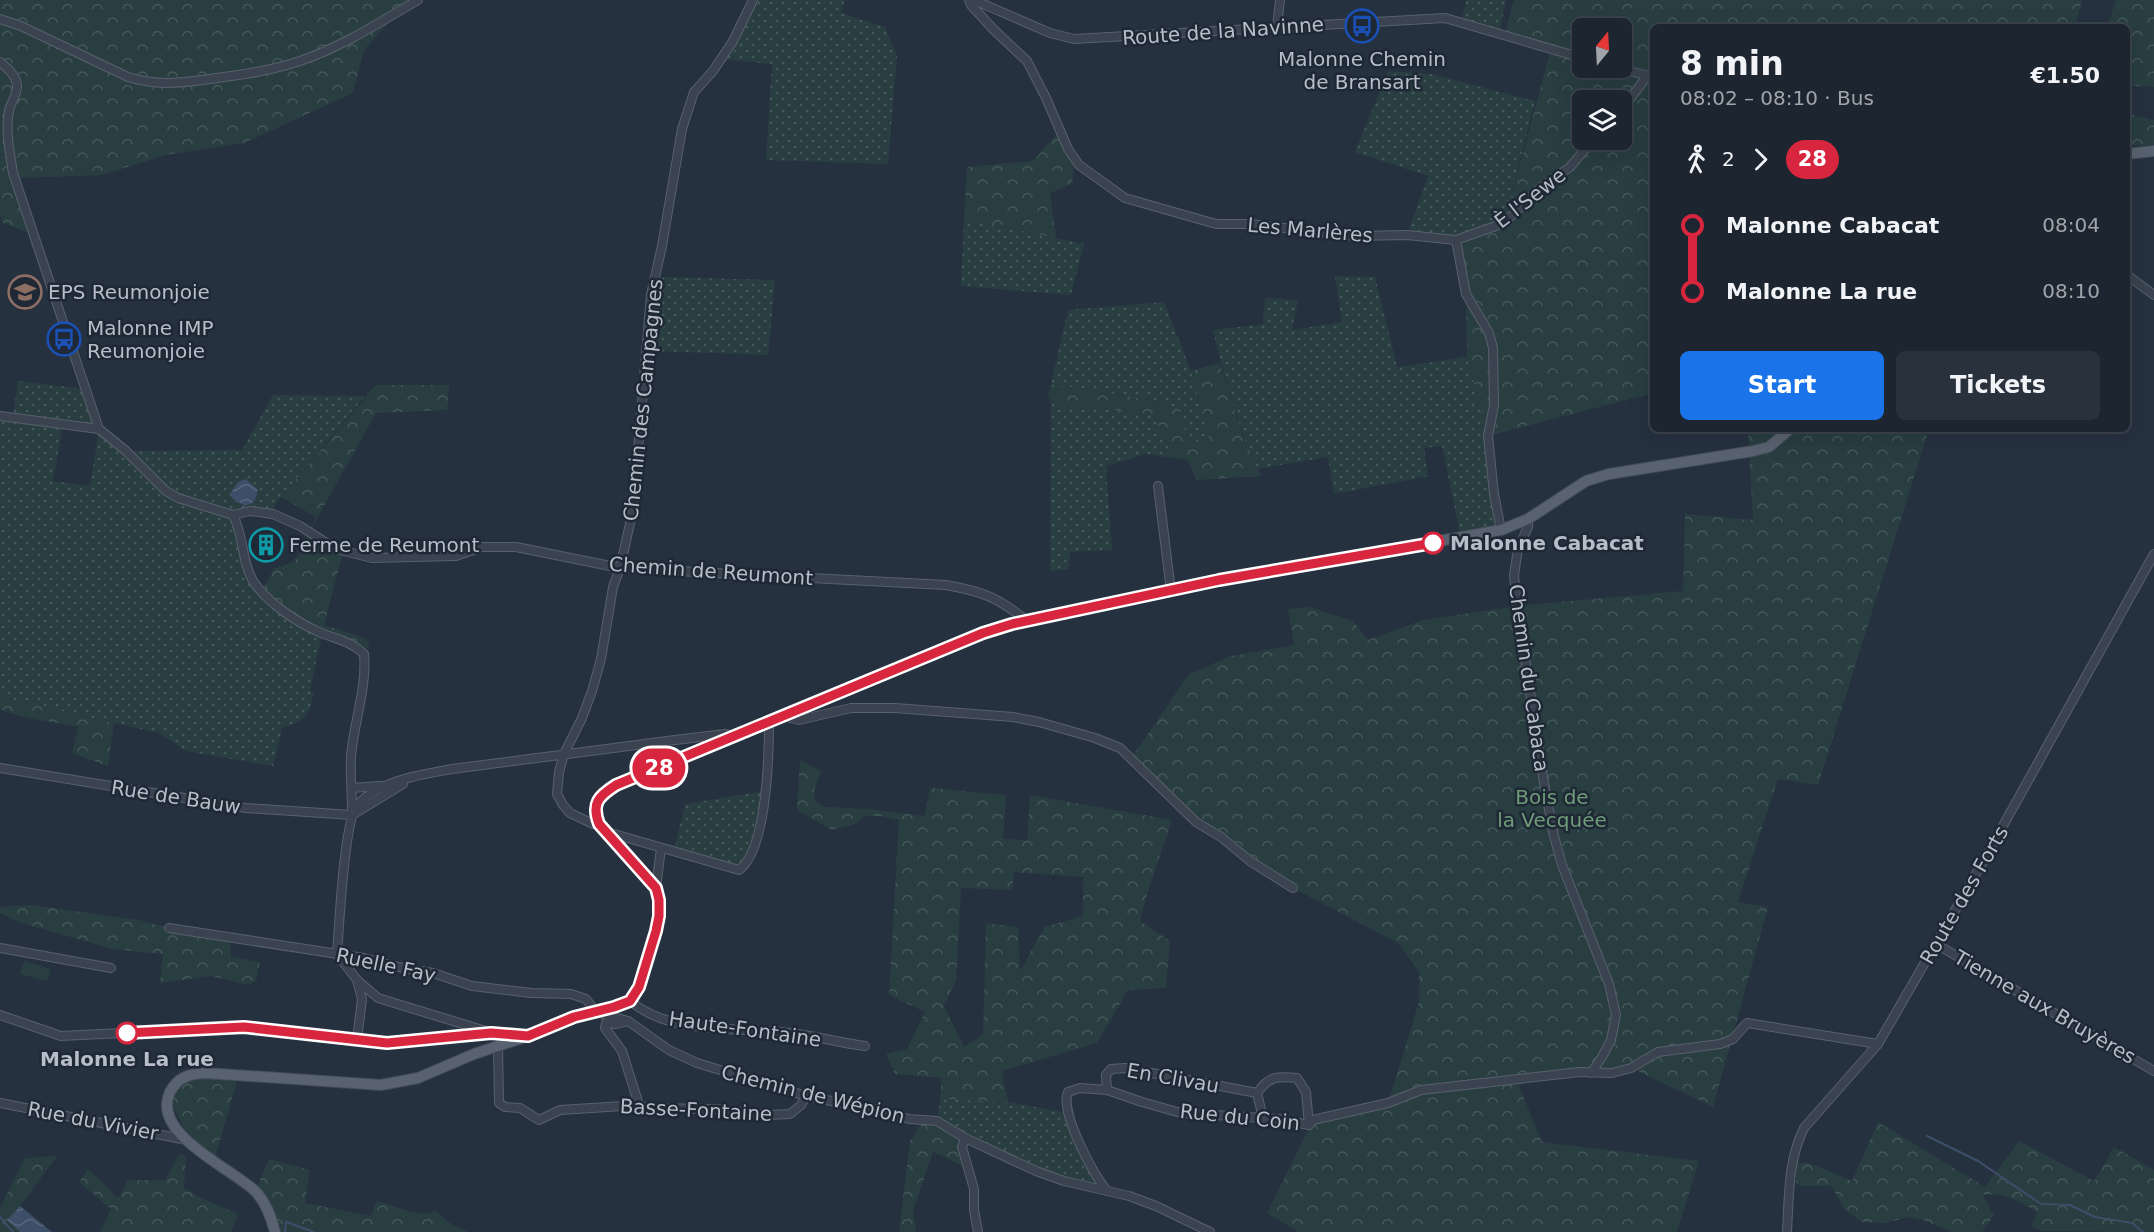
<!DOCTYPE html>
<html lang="en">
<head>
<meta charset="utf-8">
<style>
	:root { --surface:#1c2530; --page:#29313c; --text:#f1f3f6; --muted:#a0a5ab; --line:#3a424c; --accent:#1a73e8 }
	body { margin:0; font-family:"DejaVu Sans",sans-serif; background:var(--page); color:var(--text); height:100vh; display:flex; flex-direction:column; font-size:22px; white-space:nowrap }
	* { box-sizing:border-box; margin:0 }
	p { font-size:20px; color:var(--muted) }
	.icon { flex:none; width:33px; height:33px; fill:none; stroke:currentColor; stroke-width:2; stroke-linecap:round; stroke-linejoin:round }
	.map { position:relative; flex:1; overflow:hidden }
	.side { position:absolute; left:1650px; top:24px; width:480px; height:408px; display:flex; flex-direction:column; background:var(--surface); border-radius:9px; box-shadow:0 6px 24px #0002,0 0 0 2px var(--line) }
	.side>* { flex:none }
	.badge { padding:0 12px; border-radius:20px; font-size:21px; line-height:39px }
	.needle { width:39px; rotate:18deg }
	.buttons { position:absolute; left:1572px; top:18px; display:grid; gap:12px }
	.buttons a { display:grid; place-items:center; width:60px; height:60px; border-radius:9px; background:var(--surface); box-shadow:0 6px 24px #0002,0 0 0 2px var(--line); font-size:30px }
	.map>.badge { position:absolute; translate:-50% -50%; box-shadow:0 0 0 3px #fff }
	.legs { display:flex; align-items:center; gap:9px; height:66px; padding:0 30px; font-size:20px }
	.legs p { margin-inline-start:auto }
	.head { display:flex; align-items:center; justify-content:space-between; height:102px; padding:0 30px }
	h1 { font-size:33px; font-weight:700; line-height:45px }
	.cta { display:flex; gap:12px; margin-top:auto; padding:12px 30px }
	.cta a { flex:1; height:69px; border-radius:9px; background:var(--accent); color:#fff; font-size:24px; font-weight:700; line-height:69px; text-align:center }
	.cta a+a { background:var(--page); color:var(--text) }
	ul { padding:0 30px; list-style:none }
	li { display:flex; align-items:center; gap:21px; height:66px; font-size:22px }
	li i { display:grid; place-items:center; width:9px; height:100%; margin:0 8px; background:currentColor }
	li i::after { content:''; width:15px; height:15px; margin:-8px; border:4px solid; border-radius:50%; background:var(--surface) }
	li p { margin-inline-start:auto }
	li:first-child i { background:linear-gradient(#0000 50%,currentColor 0) }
	li:last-child i { background:linear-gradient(currentColor 50%,#0000 0) }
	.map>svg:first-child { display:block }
	.grass { fill:url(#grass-dots); fill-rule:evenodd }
	.forest { fill:url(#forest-crowns); fill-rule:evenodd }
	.garden { fill:#283e41 }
	.water { fill:url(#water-waves) }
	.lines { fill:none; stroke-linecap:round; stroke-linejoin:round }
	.stream { stroke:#3d4e68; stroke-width:2 }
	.minor-casing { stroke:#58616d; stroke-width:10 }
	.major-casing { stroke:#444c59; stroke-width:12 }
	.minor { stroke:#3b4350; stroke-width:8 }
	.major { stroke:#596270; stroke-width:10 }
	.line-1-casing { stroke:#fff; stroke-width:14 }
	.line-1 { stroke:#d7263d; stroke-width:9 }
	.stop-1-dot { fill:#fff; stroke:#d7263d; stroke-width:3 }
	.labels { text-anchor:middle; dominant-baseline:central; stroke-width:5; stroke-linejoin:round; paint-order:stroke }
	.street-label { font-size:20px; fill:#b7beca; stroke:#1f2835 }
	.poi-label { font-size:20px; fill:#b7beca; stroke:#1f2835; text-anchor:start }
	.stop-label { font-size:20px; font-weight:bold; fill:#b7beca; stroke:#1f2835; text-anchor:start }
	.park-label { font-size:20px; fill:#6f9b79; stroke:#1f2835 }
</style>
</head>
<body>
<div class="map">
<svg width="2154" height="1232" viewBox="0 0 2154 1232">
	<defs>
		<pattern id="grass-dots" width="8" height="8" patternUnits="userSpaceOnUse" patternTransform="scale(1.5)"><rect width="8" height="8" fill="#283e41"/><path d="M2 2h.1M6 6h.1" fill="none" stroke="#45585b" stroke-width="1.8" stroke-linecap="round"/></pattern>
		<pattern id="forest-crowns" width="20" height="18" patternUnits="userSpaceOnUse" patternTransform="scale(1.5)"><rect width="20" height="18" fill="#283e41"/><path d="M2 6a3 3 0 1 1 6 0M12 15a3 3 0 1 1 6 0" fill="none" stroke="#45585b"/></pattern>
		<pattern id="water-waves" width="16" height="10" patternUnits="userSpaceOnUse" patternTransform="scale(1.5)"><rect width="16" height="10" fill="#3d4e68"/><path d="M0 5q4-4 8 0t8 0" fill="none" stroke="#57667c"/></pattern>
	</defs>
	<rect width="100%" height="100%" fill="#263140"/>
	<g class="grass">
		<path d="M754,0H845L841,13L885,27L897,56L888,164L766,160L772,64L721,59Z"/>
		<path d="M1466,0H1506L1499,34L1461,23Z"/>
		<path d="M1388,71L1431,74L1535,101L1504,223L1457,240L1407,235L1428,176L1355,152Z"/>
		<path d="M964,219L1084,244L1071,295L961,286Z"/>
		<path d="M1335,276L1375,277L1397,367L1467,357L1488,436L1501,530L1461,538L1442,446L1424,448L1428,476L1334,494L1328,457L1256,469C1238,423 1224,377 1213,330L1263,324L1265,298L1298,300L1292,330L1342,322Z"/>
		<path d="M660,277L775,280L768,355L649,351L652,311Z"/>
		<path d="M1164,302L1191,371L1210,439L1205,444L1188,439L1177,408L1147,399L1051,384L1068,310Z"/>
		<path d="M18,381L85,389L99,429L126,451L242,450L273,395L365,396L276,503L271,513L233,515L254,581L322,633L310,691L314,692C308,718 307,719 282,728L273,766L186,751L159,733L4,698L0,695V416L13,417ZM63,424L99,429L90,486L53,481Z"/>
		<path d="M1051,404L1153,414L1173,458L1146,454L1106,466L1112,550L1070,552L1069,569L1050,571Z"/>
		<path d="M766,791L755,844L739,870L674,850L685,804Z"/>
		<path d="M940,1099L1008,1102L1069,1113L1084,1152L1107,1191L1064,1181L937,1121Z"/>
	</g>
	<g class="forest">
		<path d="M0,0H418L396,15L364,50L353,93L244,143L165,155L102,175L19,178L12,153L13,173L27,232L3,223L0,215V155L6,154L0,153Z"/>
		<path d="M1514,0H2082L2075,27H1653V393L1488,436L1467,357L1466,294L1457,241L1504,223L1551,49L1504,36ZM1582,28H1622V68H1582ZM1582,100H1622V140H1582Z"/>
		<path d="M2116,0H2154V87L2134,86L2127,81V27H2107Z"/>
		<path d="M2127,114L2154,120V145L2127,146Z"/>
		<path d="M1060,130L1074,168L1072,184L1050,193L1056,238L964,219L967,167L1033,161Z"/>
		<path d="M1220,363L1242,434L1261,476L1197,480L1187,460L1173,458L1153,414L1051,404L1048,394L1051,384L1144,399L1178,408L1188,439L1205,444L1209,439L1191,371Z"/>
		<path d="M376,385H449L447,410L376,413L310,531L343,552L324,625L362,637L368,641L369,649C327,642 296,615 262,591L274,569L293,562L299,555L316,517L281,497Z"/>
		<path d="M1748,429H1929L1818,785L1778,779L1738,902L1768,907L1713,1107L1631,1068L1517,1081L1542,1142L1699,1161L1677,1232H1297L1296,1230L1267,1213L1313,1120L1388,1103L1419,1002V972L1398,943L1293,888L1196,822L1132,757L1189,674L1231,656L1294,645L1288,609L1309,607L1353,621L1368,640L1423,620L1517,606L1683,591L1685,514L1753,520Z"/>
		<path d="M0,695L4,698L114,723L108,766L72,753L78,727C52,721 24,720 0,709Z"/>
		<path d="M800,760L821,771L814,791L815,800L825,807L867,809L925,816L930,788L1006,795L1003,839L1027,840L1030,795L1172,820L1148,891L1140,921L1170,941L1166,988L1128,990L1097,1043L1002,1071L1008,1102L940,1099L942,1078L895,1074L886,1054L907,1049L925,1012L889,995L899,820L881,816H864L858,823L832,830L797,810ZM1014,872L1083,877V916L1045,927L1020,971L1018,927L986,923L983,1034L964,1047L944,1006L956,980L961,888L1012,890Z"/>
		<path d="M31,905L139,920L169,928L230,938L231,957L260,962L256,981L248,985L212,976L160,983L163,954L112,949L19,922L0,913V907Z"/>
		<path d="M190,1078H238L215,1158L189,1137L172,1105L177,1087Z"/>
		<path d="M924,1121H937L965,1138L969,1169L933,1152L913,1210L916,1232H899L910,1141Z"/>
		<path d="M1878,1122L1985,1187L2019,1141L2094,1181L2114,1147L2154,1170V1232L2042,1231L2031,1227L2037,1212C2016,1200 2006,1192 1982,1195L1994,1215L1982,1232H1952L1923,1220L1909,1217L1885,1223L1862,1222L1845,1210L1831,1186H1800L1796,1182L1798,1163H1810L1852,1181Z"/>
		<path d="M180,1153L186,1156L184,1188L199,1197L238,1214L231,1232H100L111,1209L79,1182L88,1169L118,1198L128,1180H165Z"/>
		<path d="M57,1156L20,1206L8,1220L20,1232H0V1208L25,1158Z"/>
		<path d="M269,1159L310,1170L305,1203L371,1216L377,1201L411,1212L429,1214L434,1210L451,1224L468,1232H279L275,1211L258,1185Z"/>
	</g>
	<path class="garden" d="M24,961L51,969L47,981L20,974Z"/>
	<g class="water">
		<path d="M246,479L258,490L254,502L245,506L233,499L230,494L238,482Z"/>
		<path d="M20,1206L52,1232H20L7,1220Z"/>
	</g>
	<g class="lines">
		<g class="stream">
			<path d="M1927,1136L1978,1161L2041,1204L2070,1205L2095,1217L2132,1223L2143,1232"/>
			<path d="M0,1217L13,1232"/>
			<path d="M285,1232L286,1222L314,1232"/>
		</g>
		<g class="minor-casing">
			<g id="minor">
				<path d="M969,0L971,5L993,29L1027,61L1046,98L1068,149L1079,165L1125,198L1216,224H1251L1354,236L1407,235L1456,240L1504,223L1540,188L1570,167L1593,140"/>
				<path d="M974,0L1050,33L1074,39L1445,18L1582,58"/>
				<path d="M0,19L21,26L128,77C156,86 181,83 210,79C240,75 270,71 300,61C342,47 380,22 418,0"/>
				<path d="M1277,27L1280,0"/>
				<path d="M0,62C7,68 15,74 17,84C18,95 11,101 9,111C5,131 10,153 13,173L99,429L126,451L166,491L178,498L233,515L250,511L273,514L300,526L336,549L372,558L456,556L482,547H516L620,568L946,585C984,592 997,597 1027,621"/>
				<path d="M1617,68L1653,77"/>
				<path d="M1622,110L1647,76"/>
				<path d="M1456,240L1466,294L1489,333L1493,348L1494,405L1488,436L1494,494L1501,530"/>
				<path d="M2127,275L2154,295"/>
				<path d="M0,416L99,429"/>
				<path d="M1158,486L1171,591"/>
				<path d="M233,515C244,536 241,560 253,581C267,602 296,622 319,632C335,639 351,641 364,654C367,688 354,722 351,756C350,774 352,793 352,812"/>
				<path d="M1528,519V527L1518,549L1514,575L1517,606L1544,783L1554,836L1562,865L1609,984L1616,1015L1611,1040L1602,1057L1591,1073"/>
				<path d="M783,716L799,720L851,708H895L1013,717L1039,722L1095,738L1120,748L1196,822L1221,837L1250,861L1293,888"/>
				<path d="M0,768L246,808L352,815"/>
				<path d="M352,788L380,786"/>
				<path d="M352,815L403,784"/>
				<path d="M599,824H593L570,813L563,805L557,794L559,772L564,754L582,718L592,691L601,659L613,587L620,568L633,510L651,295L662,246L682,129L694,92L713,71L733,41L753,0"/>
				<path d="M607,832L739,870C767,850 769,755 769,722"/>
				<path d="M656,888L661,848"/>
				<path d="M169,928L364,958L403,968L433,973L472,986L532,993L571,994L586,999L596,1012L628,1021L669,1050L697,1063L806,1096L877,1110L909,1119L937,1121L965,1138L1036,1171L1064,1181L1129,1196L1156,1206L1210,1232"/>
				<path d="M1936,944L2154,1071"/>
				<path d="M0,948L111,968"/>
				<path d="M337,954C339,930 344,817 358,804C381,780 420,775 452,769L675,740L725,734L734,736"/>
				<path d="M337,954L357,980L362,999L357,1040"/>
				<path d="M357,980L378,998L489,1032"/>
				<path d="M630,1001C674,1037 739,1026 791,1033C816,1036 840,1043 865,1046"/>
				<path d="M0,1015L61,1036L244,1027L387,1043L491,1033L525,1036"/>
				<path d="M628,1021L616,1024L606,1023L605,1028L622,1051L639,1105"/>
				<path d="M498,1045L499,1103L505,1107L520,1108L539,1120L560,1110L639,1105L646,1108L714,1109L770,1115L790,1114L801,1105L806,1096"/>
				<path d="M1107,1090L1106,1075L1111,1069L1125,1068L1257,1093L1263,1118"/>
				<path d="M1257,1093C1269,1076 1277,1076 1297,1078L1306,1092L1309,1125"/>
				<path d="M0,1103L187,1140"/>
				<path d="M965,1138L962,1147L974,1189V1210L978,1232"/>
				<path d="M1107,1191C1093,1175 1059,1110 1068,1092L1080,1088L1107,1090L1142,1102L1181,1113L1279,1119L1309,1125L1313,1120L1388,1103L1421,1090L1580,1072L1612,1073L1631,1068L1658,1052L1720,1044L1733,1039L1747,1023L1878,1044"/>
				<path d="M1787,1232C1789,1197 1788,1160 1804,1128L1878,1044L1984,860L2154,554"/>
			</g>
		</g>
		<g class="major-casing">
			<g id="major">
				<path d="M2127,154L2154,151"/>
				<path d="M275,1232C271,1217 266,1202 255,1191C233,1169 150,1134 170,1092C178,1077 189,1074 205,1073L381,1085L418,1078L474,1054L528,1036L574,1017L614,1007L630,1001L639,987L659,916V900L656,888L649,879L599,824C591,803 599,796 616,785L983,633L1013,624L1219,580L1501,530L1528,519L1586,481L1609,474L1753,451L1769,447L1790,429"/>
			</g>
		</g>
		<use href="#minor" class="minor"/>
		<use href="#major" class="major"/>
	</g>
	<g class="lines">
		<g class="line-1-casing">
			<path id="line-1" d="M127,1033L244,1027L387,1043L491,1033L528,1036L574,1017L614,1007L630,1001L639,987L656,931L659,916V900L656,888L599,824C591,803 599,796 616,785L983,633L1012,624L1219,580L1433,543"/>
		</g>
		<use href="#line-1" class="line-1"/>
	</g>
	<defs>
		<g id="bus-ring" transform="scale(1.725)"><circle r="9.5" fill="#1f2835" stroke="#1a4fb4" stroke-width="1.5"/><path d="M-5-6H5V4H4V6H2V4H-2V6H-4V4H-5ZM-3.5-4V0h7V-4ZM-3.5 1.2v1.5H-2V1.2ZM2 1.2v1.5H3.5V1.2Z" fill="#1a4fb4"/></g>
		<g id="school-ring" transform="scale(1.725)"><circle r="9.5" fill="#1f2835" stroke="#8d6e63" stroke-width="1.5"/><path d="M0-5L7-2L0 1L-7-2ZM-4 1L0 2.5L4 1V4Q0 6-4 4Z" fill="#8d6e63"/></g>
		<g id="building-ring" transform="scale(1.725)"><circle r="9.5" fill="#1f2835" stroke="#0f9aa8" stroke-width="1.5"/><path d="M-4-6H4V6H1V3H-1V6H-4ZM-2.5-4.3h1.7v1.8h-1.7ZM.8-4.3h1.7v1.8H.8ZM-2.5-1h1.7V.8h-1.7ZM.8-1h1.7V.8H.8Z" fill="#0f9aa8"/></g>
	</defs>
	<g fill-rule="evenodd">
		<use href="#bus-ring" x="1362" y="26"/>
		<use href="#school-ring" x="25" y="292"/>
		<use href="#bus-ring" x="64" y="339"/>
		<use href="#building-ring" x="266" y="545"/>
	</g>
	<g class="stop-1-dot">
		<circle cx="1433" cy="543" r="10"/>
		<circle cx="127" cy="1033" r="10"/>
	</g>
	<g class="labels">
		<g class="street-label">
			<text transform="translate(1223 31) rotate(-4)">Route de la Navinne</text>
			<text transform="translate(1530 198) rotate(-38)">È l'Sewe</text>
			<text transform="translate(1310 230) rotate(5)">Les Marlères</text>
			<text transform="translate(643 400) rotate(-84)">Chemin des Campagnes</text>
			<text transform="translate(711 571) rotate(4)">Chemin de Reumont</text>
			<text transform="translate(1529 678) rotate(82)">Chemin du Cabaca</text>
			<text transform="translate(176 797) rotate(9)">Rue de Bauw</text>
			<text transform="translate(1964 895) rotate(-60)">Route des Forts</text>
			<text transform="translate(386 965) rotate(12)">Ruelle Fay</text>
			<text transform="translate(2045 1007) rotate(30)">Tienne aux Bruyères</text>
			<text transform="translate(745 1029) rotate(8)">Haute-Fontaine</text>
			<text transform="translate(1173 1078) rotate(10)">En Clivau</text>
			<text transform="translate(813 1094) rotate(14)">Chemin de Wépion</text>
			<text transform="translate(696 1110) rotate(3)">Basse-Fontaine</text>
			<text transform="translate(1240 1117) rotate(6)">Rue du Coin</text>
			<text transform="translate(93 1121) rotate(11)">Rue du Vivier</text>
		</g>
		<g class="poi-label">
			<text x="1362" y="59" text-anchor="middle">Malonne Chemin<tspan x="1362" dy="23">de Bransart</tspan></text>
			<text x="48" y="292">EPS Reumonjoie</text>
			<text x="87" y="328">Malonne IMP<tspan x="87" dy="23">Reumonjoie</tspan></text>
			<text x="289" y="545">Ferme de Reumont</text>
		</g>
		<g class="stop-label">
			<text x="1450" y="543">Malonne Cabacat</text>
			<text x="127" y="1059" text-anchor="middle">Malonne La rue</text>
		</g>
		<g class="park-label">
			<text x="1552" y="797">Bois de<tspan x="1552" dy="23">la Vecquée</tspan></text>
		</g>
	</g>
</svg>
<div class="buttons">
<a><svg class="needle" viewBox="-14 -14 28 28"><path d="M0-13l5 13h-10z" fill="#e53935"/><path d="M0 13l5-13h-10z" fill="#a0a5ab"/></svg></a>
<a><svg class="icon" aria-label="layers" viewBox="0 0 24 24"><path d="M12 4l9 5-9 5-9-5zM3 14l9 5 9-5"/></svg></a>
</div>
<b class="badge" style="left:659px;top:768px;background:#d7263d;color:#fff">28</b>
<section class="side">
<div class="head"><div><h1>8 min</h1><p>08:02 – 08:10 · Bus</p></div><b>€1.50</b></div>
<div class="legs"><svg class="icon" aria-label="walk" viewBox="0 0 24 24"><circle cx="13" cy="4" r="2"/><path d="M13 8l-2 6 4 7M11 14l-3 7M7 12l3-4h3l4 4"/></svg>2<svg class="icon" aria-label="forward" viewBox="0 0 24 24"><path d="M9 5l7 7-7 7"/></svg><b class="badge" style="background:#d7263d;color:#fff">28</b></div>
<ul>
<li><i style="color:#d7263d"></i><b>Malonne Cabacat</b><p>08:04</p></li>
<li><i style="color:#d7263d"></i><b>Malonne La rue</b><p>08:10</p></li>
</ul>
<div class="cta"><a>Start</a><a>Tickets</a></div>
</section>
</div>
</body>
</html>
